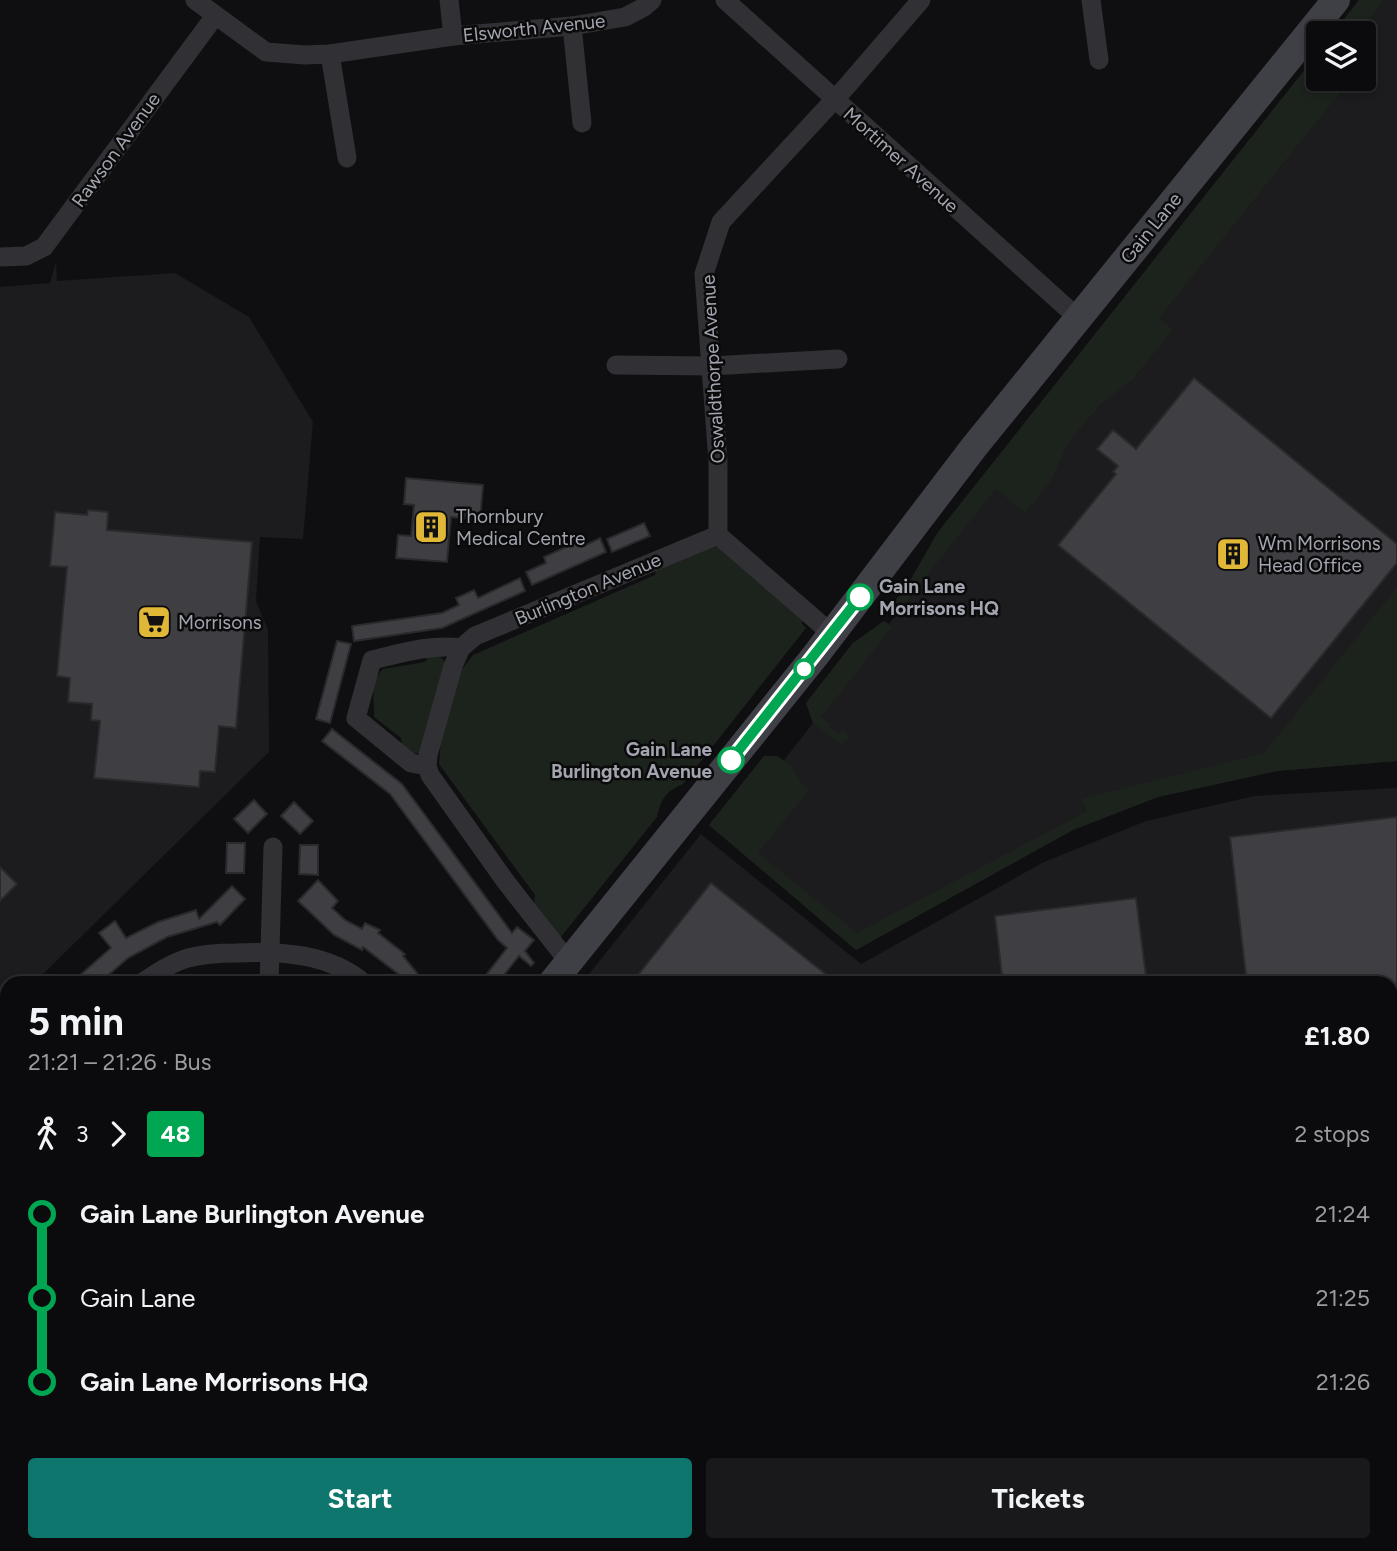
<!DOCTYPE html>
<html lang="en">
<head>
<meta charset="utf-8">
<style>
	:root { --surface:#0b0b0d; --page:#19191b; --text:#f1f3f6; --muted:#9a9b9d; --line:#2b2b2e; --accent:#0f766e }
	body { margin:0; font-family:Figtree,sans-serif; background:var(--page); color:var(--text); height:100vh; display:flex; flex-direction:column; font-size:26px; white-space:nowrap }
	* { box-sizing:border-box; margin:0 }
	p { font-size:23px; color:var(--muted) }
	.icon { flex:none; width:38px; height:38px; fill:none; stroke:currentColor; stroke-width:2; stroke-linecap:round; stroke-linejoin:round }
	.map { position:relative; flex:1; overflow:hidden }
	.panel { position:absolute; left:0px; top:976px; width:1398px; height:576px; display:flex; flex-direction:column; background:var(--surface); border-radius:21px 21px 0 0; box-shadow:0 4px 10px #0003,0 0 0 2px var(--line) }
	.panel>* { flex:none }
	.badge { padding:0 14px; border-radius:5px; font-size:24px; line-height:46px }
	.controls { position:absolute; left:1306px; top:21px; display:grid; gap:14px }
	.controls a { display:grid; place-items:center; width:70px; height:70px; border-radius:7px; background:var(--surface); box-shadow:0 4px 10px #0003,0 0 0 2px var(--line); font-size:35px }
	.map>.badge { position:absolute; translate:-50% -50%; box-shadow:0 0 0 4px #fff }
	.legs { display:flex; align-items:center; gap:10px; height:77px; padding:0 28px; font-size:23px }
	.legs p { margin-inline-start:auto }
	.overview { display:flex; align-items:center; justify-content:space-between; height:119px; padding:0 28px }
	h1 { font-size:38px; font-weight:700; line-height:52px }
	.button { display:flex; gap:14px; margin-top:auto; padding:14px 28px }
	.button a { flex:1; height:80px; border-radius:7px; background:var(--accent); color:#fff; font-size:28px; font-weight:700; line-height:80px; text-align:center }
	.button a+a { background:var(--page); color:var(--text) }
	ul { padding:0 28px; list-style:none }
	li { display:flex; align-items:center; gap:24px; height:84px; font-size:26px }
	li i { display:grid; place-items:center; width:10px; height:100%; margin:0 9px; background:currentColor }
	li i::after { content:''; width:18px; height:18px; margin:-9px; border:5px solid; border-radius:50%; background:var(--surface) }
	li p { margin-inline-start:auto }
	li:first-child i { background:linear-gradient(#0000 50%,currentColor 0) }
	li:last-child i { background:linear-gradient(currentColor 50%,#0000 0) }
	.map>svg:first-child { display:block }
	.built { fill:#1c1b1d }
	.green { fill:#1c231d }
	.building { fill:#3f3f43; stroke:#2a2a2c; stroke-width:2 }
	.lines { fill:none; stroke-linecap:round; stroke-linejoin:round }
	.street { stroke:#313135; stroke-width:19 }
	.secondary { stroke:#3f4045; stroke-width:28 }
	.line-1-casing { stroke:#fff; stroke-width:16 }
	.line-1 { stroke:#00a651; stroke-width:10 }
	.stop-1-dot { fill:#fff; stroke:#00a651; stroke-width:3.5 }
	.labels { text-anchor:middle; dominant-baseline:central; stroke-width:5; stroke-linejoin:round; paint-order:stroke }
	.street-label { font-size:19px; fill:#a2a5b0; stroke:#0b0a0b }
	.poi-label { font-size:19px; fill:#a2a5b0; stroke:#0b0a0b; text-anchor:start }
	.stop-label { font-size:19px; font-weight:bold; fill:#a2a5b0; stroke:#0b0a0b; text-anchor:start }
</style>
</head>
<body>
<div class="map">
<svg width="1397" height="1551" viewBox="0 0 1397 1551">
	<rect width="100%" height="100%" fill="#0f0f11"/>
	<g class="built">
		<path d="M1359,0H1397V761L1277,771L1158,797L1073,830L856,950L709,825L764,756H777L784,760L813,723L806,703L853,643L884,621L889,624L896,615L892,611L895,600L903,593L938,532L1318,53V79H1363V33H1333Z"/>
		<path d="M56,262L57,281L175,273L249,317L313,422L303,539L260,537L256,601L268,630L269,752L34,983L7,984V1010L0,1017V287L50,283Z"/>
		<path d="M1397,788V1551H938V1545H1391V984H581L701,834L861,964L1044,862L1146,821L1254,796Z"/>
		<path d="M446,1545H550L547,1551H455Z"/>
	</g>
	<g class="green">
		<path d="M1359,0H1384L1358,33H1333Z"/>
		<path d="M1318,53V79H1351L1159,318L1173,330L1132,380L1100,405L1068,443L1051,481L1025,513L996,489L896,614L892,611L895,600L903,593L938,532Z"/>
		<path d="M719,545L802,620V624L806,628L683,784C665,792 662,798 657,817L560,938L534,902L535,895L439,764L442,726L455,678L473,655L655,575L657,568Z"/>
		<path d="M1397,587V761L1277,771L1158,797L1073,830L856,950L709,825L764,756H777L792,767L802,784L809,790L758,853L857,933L1087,811L1081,799L1264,753Z"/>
		<path d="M884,621L892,627L821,717L830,724L829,727L838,734L843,731L850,737L841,744L813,723L806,703L853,643Z"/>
		<path d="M429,655C436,655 441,655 445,662L419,753L413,754L402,747L401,738L374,717C375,701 369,682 383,669L425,662Z"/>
	</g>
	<g class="building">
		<path d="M1194,378L1397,544V563L1271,718L1058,545L1116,474L1113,472L1118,466L1097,449L1113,430L1136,449Z"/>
		<path d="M406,478L483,485L480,520L451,517L447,562L396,558L398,535L411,536L414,505L404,504Z"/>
		<path d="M88,510L108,512L107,530L252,542L236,728L219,726L215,772L200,771L199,787L94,778L100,721L91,720L92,704L68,702L70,678L57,676L67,567L50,566L55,512L87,515Z"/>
		<path d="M644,523L650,536L612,552L607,539Z"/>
		<path d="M600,538L606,552L532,585L526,572L546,563L544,557L579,541L582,547Z"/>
		<path d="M520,578L525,591L442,628L354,641L352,626L442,613L459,605L456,598L474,590L478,598Z"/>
		<path d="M337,641L351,644L330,723L316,719Z"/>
		<path d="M332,729L402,784L512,933L517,927L534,940L525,951L534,963L531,966L519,956L497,984H479L507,948L498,940L390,794L322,741Z"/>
		<path d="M254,800L267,814L248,833L234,819Z"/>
		<path d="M294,802L313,821L300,834L281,816Z"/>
		<path d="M1397,817V984H1247L1230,837Z"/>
		<path d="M227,843H245L244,873H226Z"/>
		<path d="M300,845H318V875L299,874Z"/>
		<path d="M0,867L17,884L0,901Z"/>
		<path d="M318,880L338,901L332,908L345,920L362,929L365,923L380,930L378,933L405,954L403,956L426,984H392L401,976L363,947L362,950L334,935L298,901Z"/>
		<path d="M711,883L838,984H631Z"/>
		<path d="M232,886L245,899L220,925L217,922L167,937L128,958L98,984H70L111,948L99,933L115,921L126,938L158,922L196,910L199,919Z"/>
		<path d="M1136,898L1147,984H1003L995,916Z"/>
	</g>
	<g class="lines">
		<g class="street">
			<path d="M195,0L266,52L305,55L330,54L453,36L572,26L625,17L644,7L652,0"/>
			<path d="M449,0L453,36"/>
			<path d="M725,0L1078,318"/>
			<path d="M1091,0L1099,60"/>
			<path d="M572,26L582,123"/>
			<path d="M330,54L347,158"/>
			<path d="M0,257L26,256L44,247L215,16"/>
			<path d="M616,365L711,366L838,359"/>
			<path d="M832,634L718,535V461L704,274L721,222L846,87L921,0"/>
			<path d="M427,766L411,763L356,718L372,660C402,653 430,644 461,648"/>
			<path d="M568,961L506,882L430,775L427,766L428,755L453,666L461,648L475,636L718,535"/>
			<path d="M140,984C155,974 171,963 188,958C203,954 221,953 236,953C280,951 330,953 365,984"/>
			<path d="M269,984L273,847"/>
			<path d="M0,1190L7,1196"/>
			<path d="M0,1355L7,1361"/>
			<path d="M415,1545L423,1551"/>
			<path d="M1233,1551L1234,1545"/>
		</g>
		<g class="secondary">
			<path d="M551,984L815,656L974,447L1336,0"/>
			<path d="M0,1532L7,1527"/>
		</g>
	</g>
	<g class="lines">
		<g class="line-1-casing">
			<path id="line-1" d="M731,760L860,597"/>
		</g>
		<use href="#line-1" class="line-1"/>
	</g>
	<defs>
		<g id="building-square" transform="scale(1.75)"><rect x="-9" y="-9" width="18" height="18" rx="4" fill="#e1b737" stroke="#0b0a0b"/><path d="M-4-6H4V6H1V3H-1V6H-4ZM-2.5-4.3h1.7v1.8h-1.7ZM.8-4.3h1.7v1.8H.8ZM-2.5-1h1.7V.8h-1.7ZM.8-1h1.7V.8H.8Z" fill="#111"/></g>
		<g id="supermarket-square" transform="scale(1.75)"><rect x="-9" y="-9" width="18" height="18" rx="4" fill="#e1b737" stroke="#0b0a0b"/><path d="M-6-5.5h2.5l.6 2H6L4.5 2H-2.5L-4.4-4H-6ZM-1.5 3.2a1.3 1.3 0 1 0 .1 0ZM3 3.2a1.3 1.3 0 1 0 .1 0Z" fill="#111"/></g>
	</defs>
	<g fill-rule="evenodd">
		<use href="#building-square" x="431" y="527"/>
		<use href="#building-square" x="1233" y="554"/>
		<use href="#supermarket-square" x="154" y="622"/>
	</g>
	<g class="stop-1-dot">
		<circle cx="860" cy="597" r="12"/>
		<circle cx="804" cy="669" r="9"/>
		<circle cx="731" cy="760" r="12"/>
	</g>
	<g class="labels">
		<g class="street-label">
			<text transform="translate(534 28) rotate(-6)">Elsworth Avenue</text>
			<text transform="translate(116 150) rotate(-54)">Rawson Avenue</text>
			<text transform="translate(901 160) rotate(42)">Mortimer Avenue</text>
			<text transform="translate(1151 228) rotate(-51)">Gain Lane</text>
			<text transform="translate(713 369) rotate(-93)">Oswaldthorpe Avenue</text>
			<text transform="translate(588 589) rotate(-23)">Burlington Avenue</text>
		</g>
		<g class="poi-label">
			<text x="456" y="516">Thornbury<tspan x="456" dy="22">Medical Centre</tspan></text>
			<text x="1258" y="543">Wm Morrisons<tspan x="1258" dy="22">Head Office</tspan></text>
			<text x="178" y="622">Morrisons</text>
		</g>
		<g class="stop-label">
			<text x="879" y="586">Gain Lane<tspan x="879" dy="22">Morrisons HQ</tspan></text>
			<text x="712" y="749" text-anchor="end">Gain Lane<tspan x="712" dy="22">Burlington Avenue</tspan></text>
		</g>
	</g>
</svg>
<div class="controls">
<a><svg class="icon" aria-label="layers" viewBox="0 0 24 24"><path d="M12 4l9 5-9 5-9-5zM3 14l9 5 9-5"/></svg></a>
</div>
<section class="panel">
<div class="overview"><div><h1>5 min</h1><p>21:21 – 21:26 · Bus</p></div><b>£1.80</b></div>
<div class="legs"><svg class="icon" aria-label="walk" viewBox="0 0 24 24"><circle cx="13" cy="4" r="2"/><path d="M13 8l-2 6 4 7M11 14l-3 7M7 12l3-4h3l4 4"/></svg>3<svg class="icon" aria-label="forward" viewBox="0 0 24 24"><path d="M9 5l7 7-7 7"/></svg><b class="badge" style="background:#00a651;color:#fff">48</b><p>2 stops</p></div>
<ul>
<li><i style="color:#00a651"></i><b>Gain Lane Burlington Avenue</b><p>21:24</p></li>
<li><i style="color:#00a651"></i><span>Gain Lane</span><p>21:25</p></li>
<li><i style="color:#00a651"></i><b>Gain Lane Morrisons HQ</b><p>21:26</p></li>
</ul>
<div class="button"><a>Start</a><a>Tickets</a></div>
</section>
</div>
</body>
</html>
